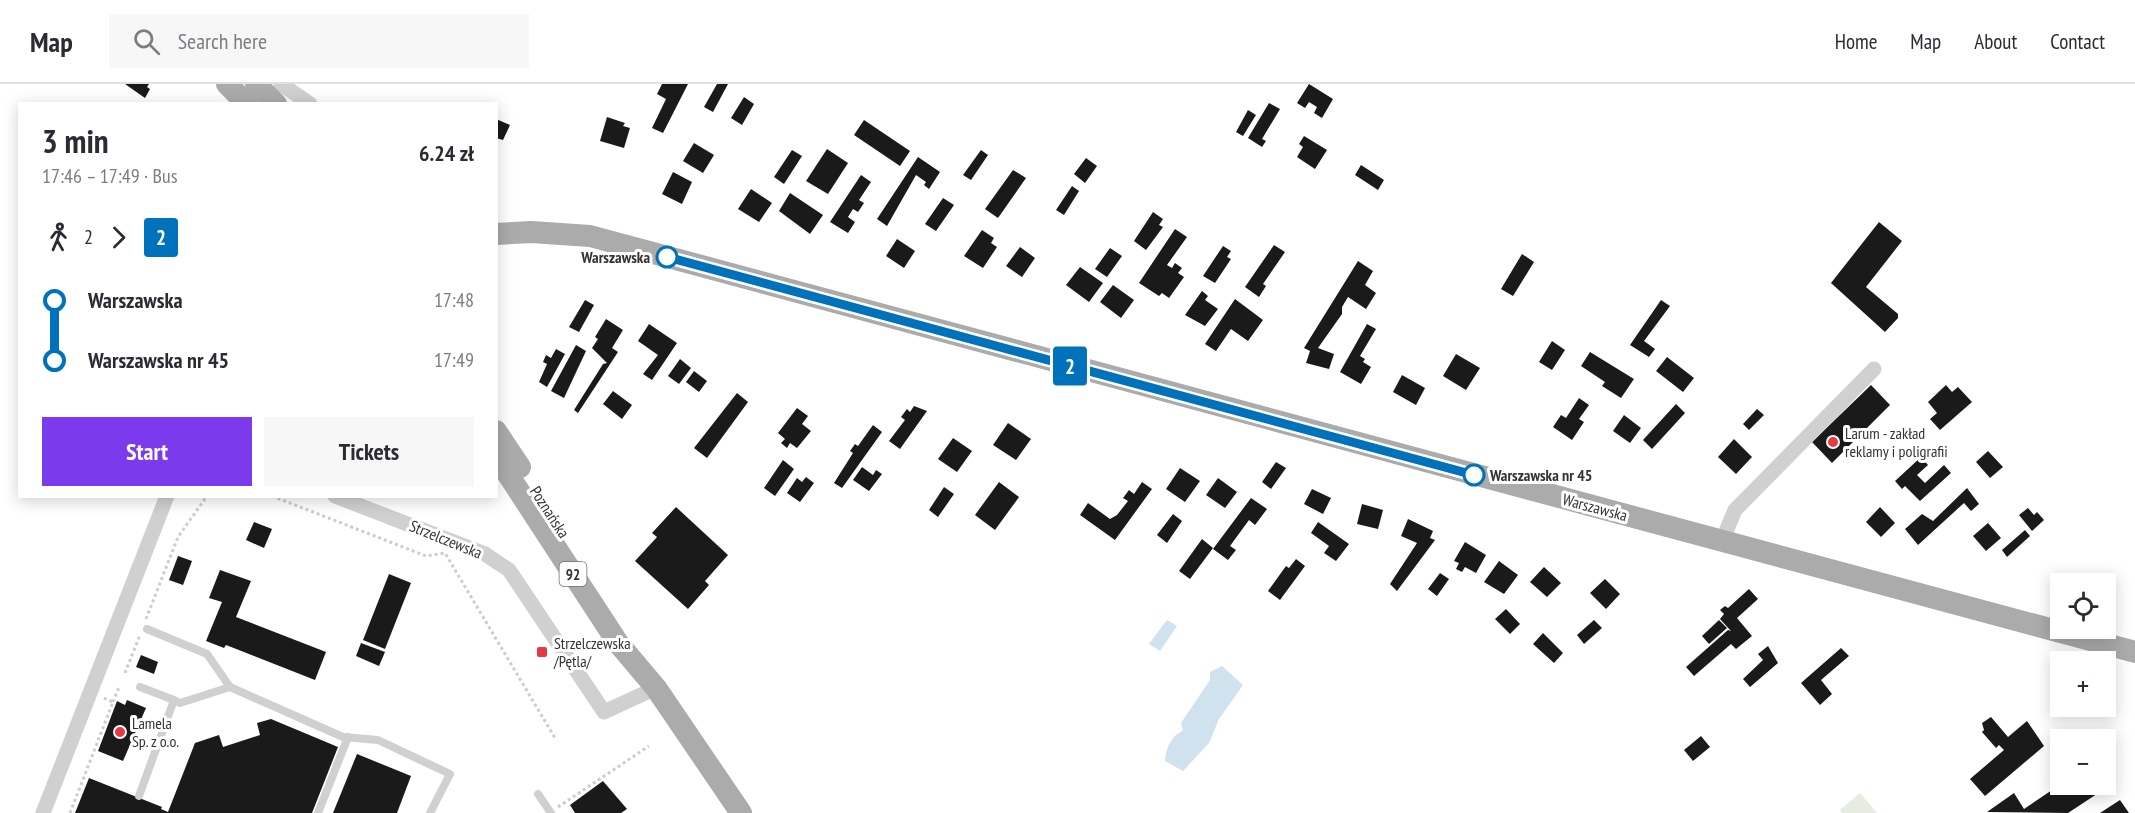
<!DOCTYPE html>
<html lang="en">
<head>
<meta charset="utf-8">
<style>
	:root { --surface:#fff; --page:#f7f7f7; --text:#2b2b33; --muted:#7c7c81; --line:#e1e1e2; --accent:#7c3aed }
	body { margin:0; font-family:"PT Sans Narrow",sans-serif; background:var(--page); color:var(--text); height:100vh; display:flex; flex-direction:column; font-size:22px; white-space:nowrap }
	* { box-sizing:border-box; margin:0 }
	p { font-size:20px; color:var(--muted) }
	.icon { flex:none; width:33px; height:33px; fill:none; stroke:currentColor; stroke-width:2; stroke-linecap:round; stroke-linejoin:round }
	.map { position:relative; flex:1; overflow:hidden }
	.details { position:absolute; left:18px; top:18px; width:480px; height:396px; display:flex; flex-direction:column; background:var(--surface); border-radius:0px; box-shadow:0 3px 15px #0003 }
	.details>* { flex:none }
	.badge { padding:0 12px; border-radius:4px; font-size:21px; line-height:39px }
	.buttons { position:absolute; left:2050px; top:489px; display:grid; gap:12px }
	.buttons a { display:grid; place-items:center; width:66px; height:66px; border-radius:0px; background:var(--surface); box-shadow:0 3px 15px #0003; font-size:30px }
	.map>.badge { position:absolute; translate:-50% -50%; box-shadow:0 0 0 3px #fff }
	.legs { display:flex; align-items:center; gap:9px; height:66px; padding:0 24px; font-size:20px }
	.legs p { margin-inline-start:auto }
	.headline { display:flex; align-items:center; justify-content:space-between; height:102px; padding:0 24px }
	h1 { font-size:33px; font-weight:700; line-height:45px }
	.primary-button { display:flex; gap:12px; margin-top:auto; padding:12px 24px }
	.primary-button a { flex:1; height:69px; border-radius:0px; background:var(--accent); color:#fff; font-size:24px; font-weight:700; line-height:69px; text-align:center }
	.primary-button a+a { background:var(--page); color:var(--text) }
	ul { padding:0 24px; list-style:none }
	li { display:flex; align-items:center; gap:21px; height:60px; font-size:22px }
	li i { display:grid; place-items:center; width:9px; height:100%; margin:0 8px; background:currentColor }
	li i::after { content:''; width:15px; height:15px; margin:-8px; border:4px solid; border-radius:50%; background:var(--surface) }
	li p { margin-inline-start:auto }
	li:first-child i { background:linear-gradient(#0000 50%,currentColor 0) }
	li:last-child i { background:linear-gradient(currentColor 50%,#0000 0) }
	header { display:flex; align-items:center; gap:36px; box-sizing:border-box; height:84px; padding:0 30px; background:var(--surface); border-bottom:2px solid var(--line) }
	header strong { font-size:28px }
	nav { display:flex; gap:33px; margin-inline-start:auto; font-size:21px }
	.search { width:420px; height:54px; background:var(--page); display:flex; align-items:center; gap:15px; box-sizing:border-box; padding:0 21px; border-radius:0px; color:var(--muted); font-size:22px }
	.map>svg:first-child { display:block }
	.green { fill:#e6ecdf }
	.water { fill:#cfe2ee }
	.building { fill:#1a1a1a }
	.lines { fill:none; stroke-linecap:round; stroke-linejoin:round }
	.path { stroke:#cdcdcd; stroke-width:3; stroke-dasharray:3 3; stroke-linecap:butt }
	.lane { stroke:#d0d0d0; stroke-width:8 }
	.street { stroke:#d0d0d0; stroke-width:15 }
	.primary { stroke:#ababab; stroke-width:22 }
	.line-1-casing { stroke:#fff; stroke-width:14 }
	.line-1 { stroke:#0072bc; stroke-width:9 }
	.stop-1-dot { fill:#fff; stroke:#0072bc; stroke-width:3 }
	.poi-dot { fill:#e63946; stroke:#fff; stroke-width:2 }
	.labels { text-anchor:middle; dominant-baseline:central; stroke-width:6; stroke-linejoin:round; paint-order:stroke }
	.shield { fill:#fff; stroke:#707070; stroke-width:1.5 }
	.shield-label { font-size:15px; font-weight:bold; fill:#333 }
	.stop-label { font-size:16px; font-weight:bold; fill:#333; stroke:#fff; text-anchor:end }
	.poi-label { font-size:16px; fill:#333; stroke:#fff; text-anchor:start }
	.street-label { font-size:16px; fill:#333; stroke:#fff }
</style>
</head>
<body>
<header>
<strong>Map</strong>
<div class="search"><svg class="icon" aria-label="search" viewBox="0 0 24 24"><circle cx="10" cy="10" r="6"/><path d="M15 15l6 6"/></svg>Search here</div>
<nav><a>Home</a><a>Map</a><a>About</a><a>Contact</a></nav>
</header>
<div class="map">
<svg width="2135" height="729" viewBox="0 0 2135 729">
	<rect width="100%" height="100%" fill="#fff"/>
	<path class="green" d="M1860,709L1877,729H1842L1840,726Z"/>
	<g class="water">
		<path d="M1167,536L1177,542L1160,567L1149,560Z"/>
		<path d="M1222,582L1243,601L1219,635L1209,659L1183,687L1165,677C1166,665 1171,651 1183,647L1181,639L1210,596V588Z"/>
	</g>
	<g class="building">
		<path d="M125,0H149L147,3L150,5L145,14Z"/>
		<path d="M662,0H688L663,49L652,44L666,15L657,10Z"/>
		<path d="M717,0H728L713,28L704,23Z"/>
		<path d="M1309,0L1333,15L1322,34L1314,29L1317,23L1309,18L1305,24L1297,19Z"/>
		<path d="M744,13L754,20L742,41L731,34Z"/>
		<path d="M1269,19L1280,25L1262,55L1266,57L1262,63L1248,54Z"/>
		<path d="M1248,26L1256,31L1243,52L1236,48Z"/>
		<path d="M607,33L625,39L623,42L630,44L624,64L600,57Z"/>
		<path d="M496,35L510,41L503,56L496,54Z"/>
		<path d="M864,36L910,67L900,82L854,51Z"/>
		<path d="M1304,52L1327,66L1315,85L1297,73L1303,63L1299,60Z"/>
		<path d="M694,59L714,71L703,89L683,77Z"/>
		<path d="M827,65L848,79L828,110L806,97Z"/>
		<path d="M792,66L802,72L784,100L774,93Z"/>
		<path d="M981,66L988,71L971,96L963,91Z"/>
		<path d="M918,73L940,88L929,105L924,101L926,98L916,91L887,142L877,135Z"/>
		<path d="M1086,74L1097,82L1085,99L1074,90Z"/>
		<path d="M1361,81L1384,96L1378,106L1355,91Z"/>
		<path d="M1013,86L1026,94L998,134L985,125Z"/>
		<path d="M673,88L692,98L682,120L662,110Z"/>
		<path d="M861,91L871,98L859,116L864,119L858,128L853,125L848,133L855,138L848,149L830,138Z"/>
		<path d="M1072,102L1079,107L1064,131L1056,126Z"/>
		<path d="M751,105L772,119L759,138L738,125Z"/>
		<path d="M790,109L823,131L810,150L779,127Z"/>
		<path d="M943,114L954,121L936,147L925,140Z"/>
		<path d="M1153,128L1163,135L1159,141L1163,143L1146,166L1134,157Z"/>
		<path d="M1879,138L1902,157L1866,203L1898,230V234L1885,248L1831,199Z"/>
		<path d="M1175,145L1187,153L1167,181L1172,184L1175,179L1182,184L1178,189L1184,193L1169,214L1162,209L1159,212L1139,199Z"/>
		<path d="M982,146L994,154L991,159L997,163L983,184L964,172Z"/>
		<path d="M897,155L915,167L904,184L886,172Z"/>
		<path d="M1274,161L1285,168L1263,200L1266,202L1259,213L1245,203Z"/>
		<path d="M1223,162L1231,167L1227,173L1231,175L1215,199L1203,192Z"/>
		<path d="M1020,163L1035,174L1022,193L1006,182Z"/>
		<path d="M1110,164L1122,172L1107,193L1095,185Z"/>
		<path d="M1522,170L1534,178L1513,212L1501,205Z"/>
		<path d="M1358,177L1373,187L1365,201L1376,209L1366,225L1348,213L1342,223V230L1318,264L1334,270L1329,285L1306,279L1310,267L1304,264Z"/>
		<path d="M1080,183L1103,199L1089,218L1066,201Z"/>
		<path d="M1113,201L1134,216L1121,234L1100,218Z"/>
		<path d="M1202,207L1208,212L1205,216L1218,225L1205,242L1185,231Z"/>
		<path d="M1235,215L1263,236L1248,257L1231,245L1216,267L1205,260Z"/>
		<path d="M585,216L594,221L579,248L569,243Z"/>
		<path d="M1661,216L1670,222L1644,257L1655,265L1649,273L1630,261Z"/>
		<path d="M606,235L623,246L612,264L618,268L578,329L574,326L603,280L607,279L592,264L598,255L595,253Z"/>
		<path d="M649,240L677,259L652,296L643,290L658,271L638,257Z"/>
		<path d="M1367,240L1376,245L1360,272L1365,275L1363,278L1371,283L1361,300L1340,288Z"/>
		<path d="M1552,257L1565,266L1552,286L1539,278Z"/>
		<path d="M576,261L586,267L564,314L551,307Z"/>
		<path d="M556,265L565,270L547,303L539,298L547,280L543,278L546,271L551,274Z"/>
		<path d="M1590,268L1634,295L1621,314L1602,302L1605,298L1581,282Z"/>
		<path d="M1456,270L1480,284L1466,306L1443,292Z"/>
		<path d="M1667,273L1694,294L1683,308L1656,287Z"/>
		<path d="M680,275L691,284L679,300L668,292Z"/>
		<path d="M694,287L707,297L699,308L686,298Z"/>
		<path d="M1402,291L1425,304L1416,321L1393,308Z"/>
		<path d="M1871,301L1890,321L1832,379L1812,358Z"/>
		<path d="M1946,301L1952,308L1958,303L1972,318L1940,346L1930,335L1937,329L1928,318Z"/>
		<path d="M613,307L632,321L622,335L603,320Z"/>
		<path d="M737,309L748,318L707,374L694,364Z"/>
		<path d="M1579,314L1589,321L1579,335L1584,338L1572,356L1553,343L1561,331L1566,334Z"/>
		<path d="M1676,320L1685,329L1652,365L1643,356Z"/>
		<path d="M914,322L927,327L900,365L889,357L905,336L901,333L907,325L910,328Z"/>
		<path d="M797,324L808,332L802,340L811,347L797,364L790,359L787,364L781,359L785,355L778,349Z"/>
		<path d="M1757,325L1764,331L1749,346L1743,340Z"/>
		<path d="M1624,331L1641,344L1630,359L1613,347Z"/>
		<path d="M1008,339L1031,355L1016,376L993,361Z"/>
		<path d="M873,341L882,348L842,404L834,399L853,369L850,367L855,360L858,362Z"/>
		<path d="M953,354L972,367L957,388L938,375Z"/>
		<path d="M1734,355L1752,373L1736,390L1718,373Z"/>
		<path d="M1988,367L2003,383L1990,394L1976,378Z"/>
		<path d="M1921,373L1928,381L1917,391L1925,399L1944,381L1951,389L1920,417L1905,402L1902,405L1895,397Z"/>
		<path d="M783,376L794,385L775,412L764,404Z"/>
		<path d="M1276,378L1286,384L1271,405L1262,398Z"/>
		<path d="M862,383L873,391L876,386L882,390L869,407L853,396Z"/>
		<path d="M1180,384L1200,397L1185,418L1166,405Z"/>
		<path d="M806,393L814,399L800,418L787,409L797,394L802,398Z"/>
		<path d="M1218,394L1237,408L1225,424L1206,411Z"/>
		<path d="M999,398L1019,413L995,446L975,431Z"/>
		<path d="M1142,398L1152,405L1115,456L1080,431L1088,419L1110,435L1117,431L1128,417L1123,414L1129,406L1134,410Z"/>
		<path d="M944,403L954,410L938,433L929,426Z"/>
		<path d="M1967,404L1979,420L1971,427L1964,419L1918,461L1905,445L1922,430L1933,437Z"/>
		<path d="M1312,405L1331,414L1323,430L1304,420Z"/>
		<path d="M1251,414L1267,425L1255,441L1249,436L1230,462L1236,466L1228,476L1213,465Z"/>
		<path d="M1362,420L1383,426L1378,445L1357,440Z"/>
		<path d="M676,423L728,471L705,497L709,501L688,525L635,477L657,453L652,449Z"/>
		<path d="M1880,423L1895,439L1881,453L1866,438Z"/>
		<path d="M2028,424L2034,431L2037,428L2044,436L2032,447L2019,431Z"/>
		<path d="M1173,430L1182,437L1167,459L1157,451Z"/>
		<path d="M1408,435L1433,447L1430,454L1435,456L1397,507L1390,500L1417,459L1401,452Z"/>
		<path d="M254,438L272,445L264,464L246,456Z"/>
		<path d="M1318,438L1349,460L1336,477L1324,469L1329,462L1311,449Z"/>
		<path d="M1988,439L2001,454L1986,467L1973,452Z"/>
		<path d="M2025,446L2030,452L2007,473L2002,466Z"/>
		<path d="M1202,455L1213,464L1190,495L1179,487Z"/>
		<path d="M1465,458L1486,471L1476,489L1465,483L1462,488L1456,485L1459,479L1454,477Z"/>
		<path d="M178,472L192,477L183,501L169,496Z"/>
		<path d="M1296,475L1305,482L1280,516L1268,507L1286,482L1289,484Z"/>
		<path d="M1499,477L1518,491L1504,510L1484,498Z"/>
		<path d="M1544,483L1561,499L1547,513L1530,498Z"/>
		<path d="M220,486L251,497L236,533L326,568L315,596L226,561L224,564L206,557L222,518L209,514Z"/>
		<path d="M1440,489L1449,495L1437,512L1428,505Z"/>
		<path d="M389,490L411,499L385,565L363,556Z"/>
		<path d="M1605,495L1620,510L1606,525L1590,509Z"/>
		<path d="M1749,505L1758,515L1737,534L1752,552L1736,565L1731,560L1694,592L1686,583L1728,546L1731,547L1720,535L1724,530L1720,526L1725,522L1728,524Z"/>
		<path d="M1506,525L1520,540L1510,550L1495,535Z"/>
		<path d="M1594,536L1602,544L1584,560L1577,551Z"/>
		<path d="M1719,536L1727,544L1709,560L1702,552Z"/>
		<path d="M1543,549L1563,569L1554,579L1533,560Z"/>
		<path d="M361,559L385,568L379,582L356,572Z"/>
		<path d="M1768,562L1778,579L1750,603L1743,595L1763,576L1758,570Z"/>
		<path d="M1841,564L1849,572L1821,596L1832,610L1820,621L1801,599Z"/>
		<path d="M141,571L158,578L154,590L136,583Z"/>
		<path d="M127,616L146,624L123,677L98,667L117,617L125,621Z"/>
		<path d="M1991,633L2008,653L2027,637L2044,662L1985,712L1970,695L2004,666L1999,661L1996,664L1982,648L1984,646L1982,639Z"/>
		<path d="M271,635L338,663L312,729H75L89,694L162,723L161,725L168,728L195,659L219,651L223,663L260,651L257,639Z"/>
		<path d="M1701,652L1710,663L1693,677L1684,666Z"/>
		<path d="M357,670L411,692L397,729H333Z"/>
		<path d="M2106,692L2112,700L2068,729L1987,728L2014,709L2024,725L2061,700H2106Z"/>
		<path d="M603,697L627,725L621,729H575L570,721Z"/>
		<path d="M2120,716L2129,729H2100Z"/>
	</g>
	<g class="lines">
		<g class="path">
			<path d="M272,412L426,472L445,469L555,654"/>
			<path d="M146,535L178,453L207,412"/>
			<path d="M125,589L140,551"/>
			<path d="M113,618L119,603"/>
			<path d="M558,723L649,662"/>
			<path d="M70,729L113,618L104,614"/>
		</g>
		<g class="lane">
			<path d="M147,545L207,570L230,603L343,653L378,656L450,690L430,729"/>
			<path d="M140,603L174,616"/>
			<path d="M538,710L551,729"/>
			<path d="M139,712L174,616L180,619L230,603"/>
			<path d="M318,729L348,653"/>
		</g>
		<g class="street">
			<path d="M281,0L310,20"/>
			<path d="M335,412L485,470L509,486L604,628L656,604"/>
			<path d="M1722,457L1735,426L1874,285"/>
			<path d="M43,729L167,412"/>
		</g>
		<g class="primary">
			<path d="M227,0L247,20"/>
			<path d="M256,0L276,20"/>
			<path d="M496,150L531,148L590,152L2135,568"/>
			<path d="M496,347L520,383"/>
			<path d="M496,372L618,559L656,604L741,729"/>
		</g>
	</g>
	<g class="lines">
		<g class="line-1-casing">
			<path id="line-1" d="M667,173L1474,391"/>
		</g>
		<use href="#line-1" class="line-1"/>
	</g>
	<g class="stop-1-dot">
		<circle cx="667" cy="173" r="10"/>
		<circle cx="1474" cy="391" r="10"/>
	</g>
	<g class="poi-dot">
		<circle cx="1833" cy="358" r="6"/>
		<rect x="536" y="562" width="12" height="12" rx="3"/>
		<circle cx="120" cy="648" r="6"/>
	</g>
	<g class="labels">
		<rect class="shield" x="559.5" y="478" width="27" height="24" rx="4.5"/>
		<g class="shield-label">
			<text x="573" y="490">92</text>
		</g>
		<g class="stop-label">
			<text x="650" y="173">Warszawska</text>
			<text x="1490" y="391" text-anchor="start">Warszawska nr 45</text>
		</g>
		<g class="poi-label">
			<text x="1845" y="349">Larum - zakład<tspan x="1845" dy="18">reklamy i poligrafii</tspan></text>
			<text x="554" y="559">Strzelczewska<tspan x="554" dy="18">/Pętla/</tspan></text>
			<text x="132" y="639">Lamela<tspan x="132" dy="18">Sp. z o.o.</tspan></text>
		</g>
		<g class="street-label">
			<text transform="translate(1595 423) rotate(15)">Warszawska</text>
			<text transform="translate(550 428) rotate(57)">Poznańska</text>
			<text transform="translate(446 455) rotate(22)">Strzelczewska</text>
		</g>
	</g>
</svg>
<div class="buttons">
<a><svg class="icon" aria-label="locate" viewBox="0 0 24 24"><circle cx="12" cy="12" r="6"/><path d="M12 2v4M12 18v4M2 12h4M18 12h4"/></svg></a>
<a>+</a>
<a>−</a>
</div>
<b class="badge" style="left:1070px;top:282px;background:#0072bc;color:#fff">2</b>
<section class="details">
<div class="headline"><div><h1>3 min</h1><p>17:46 – 17:49 · Bus</p></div><b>6.24 zł</b></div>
<div class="legs"><svg class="icon" aria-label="walk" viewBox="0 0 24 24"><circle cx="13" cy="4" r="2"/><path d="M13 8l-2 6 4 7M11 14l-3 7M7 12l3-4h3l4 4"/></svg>2<svg class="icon" aria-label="forward" viewBox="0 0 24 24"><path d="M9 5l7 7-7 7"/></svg><b class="badge" style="background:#0072bc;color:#fff">2</b></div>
<ul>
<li><i style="color:#0072bc"></i><b>Warszawska</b><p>17:48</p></li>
<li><i style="color:#0072bc"></i><b>Warszawska nr 45</b><p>17:49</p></li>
</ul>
<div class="primary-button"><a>Start</a><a>Tickets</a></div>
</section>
</div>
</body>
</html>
